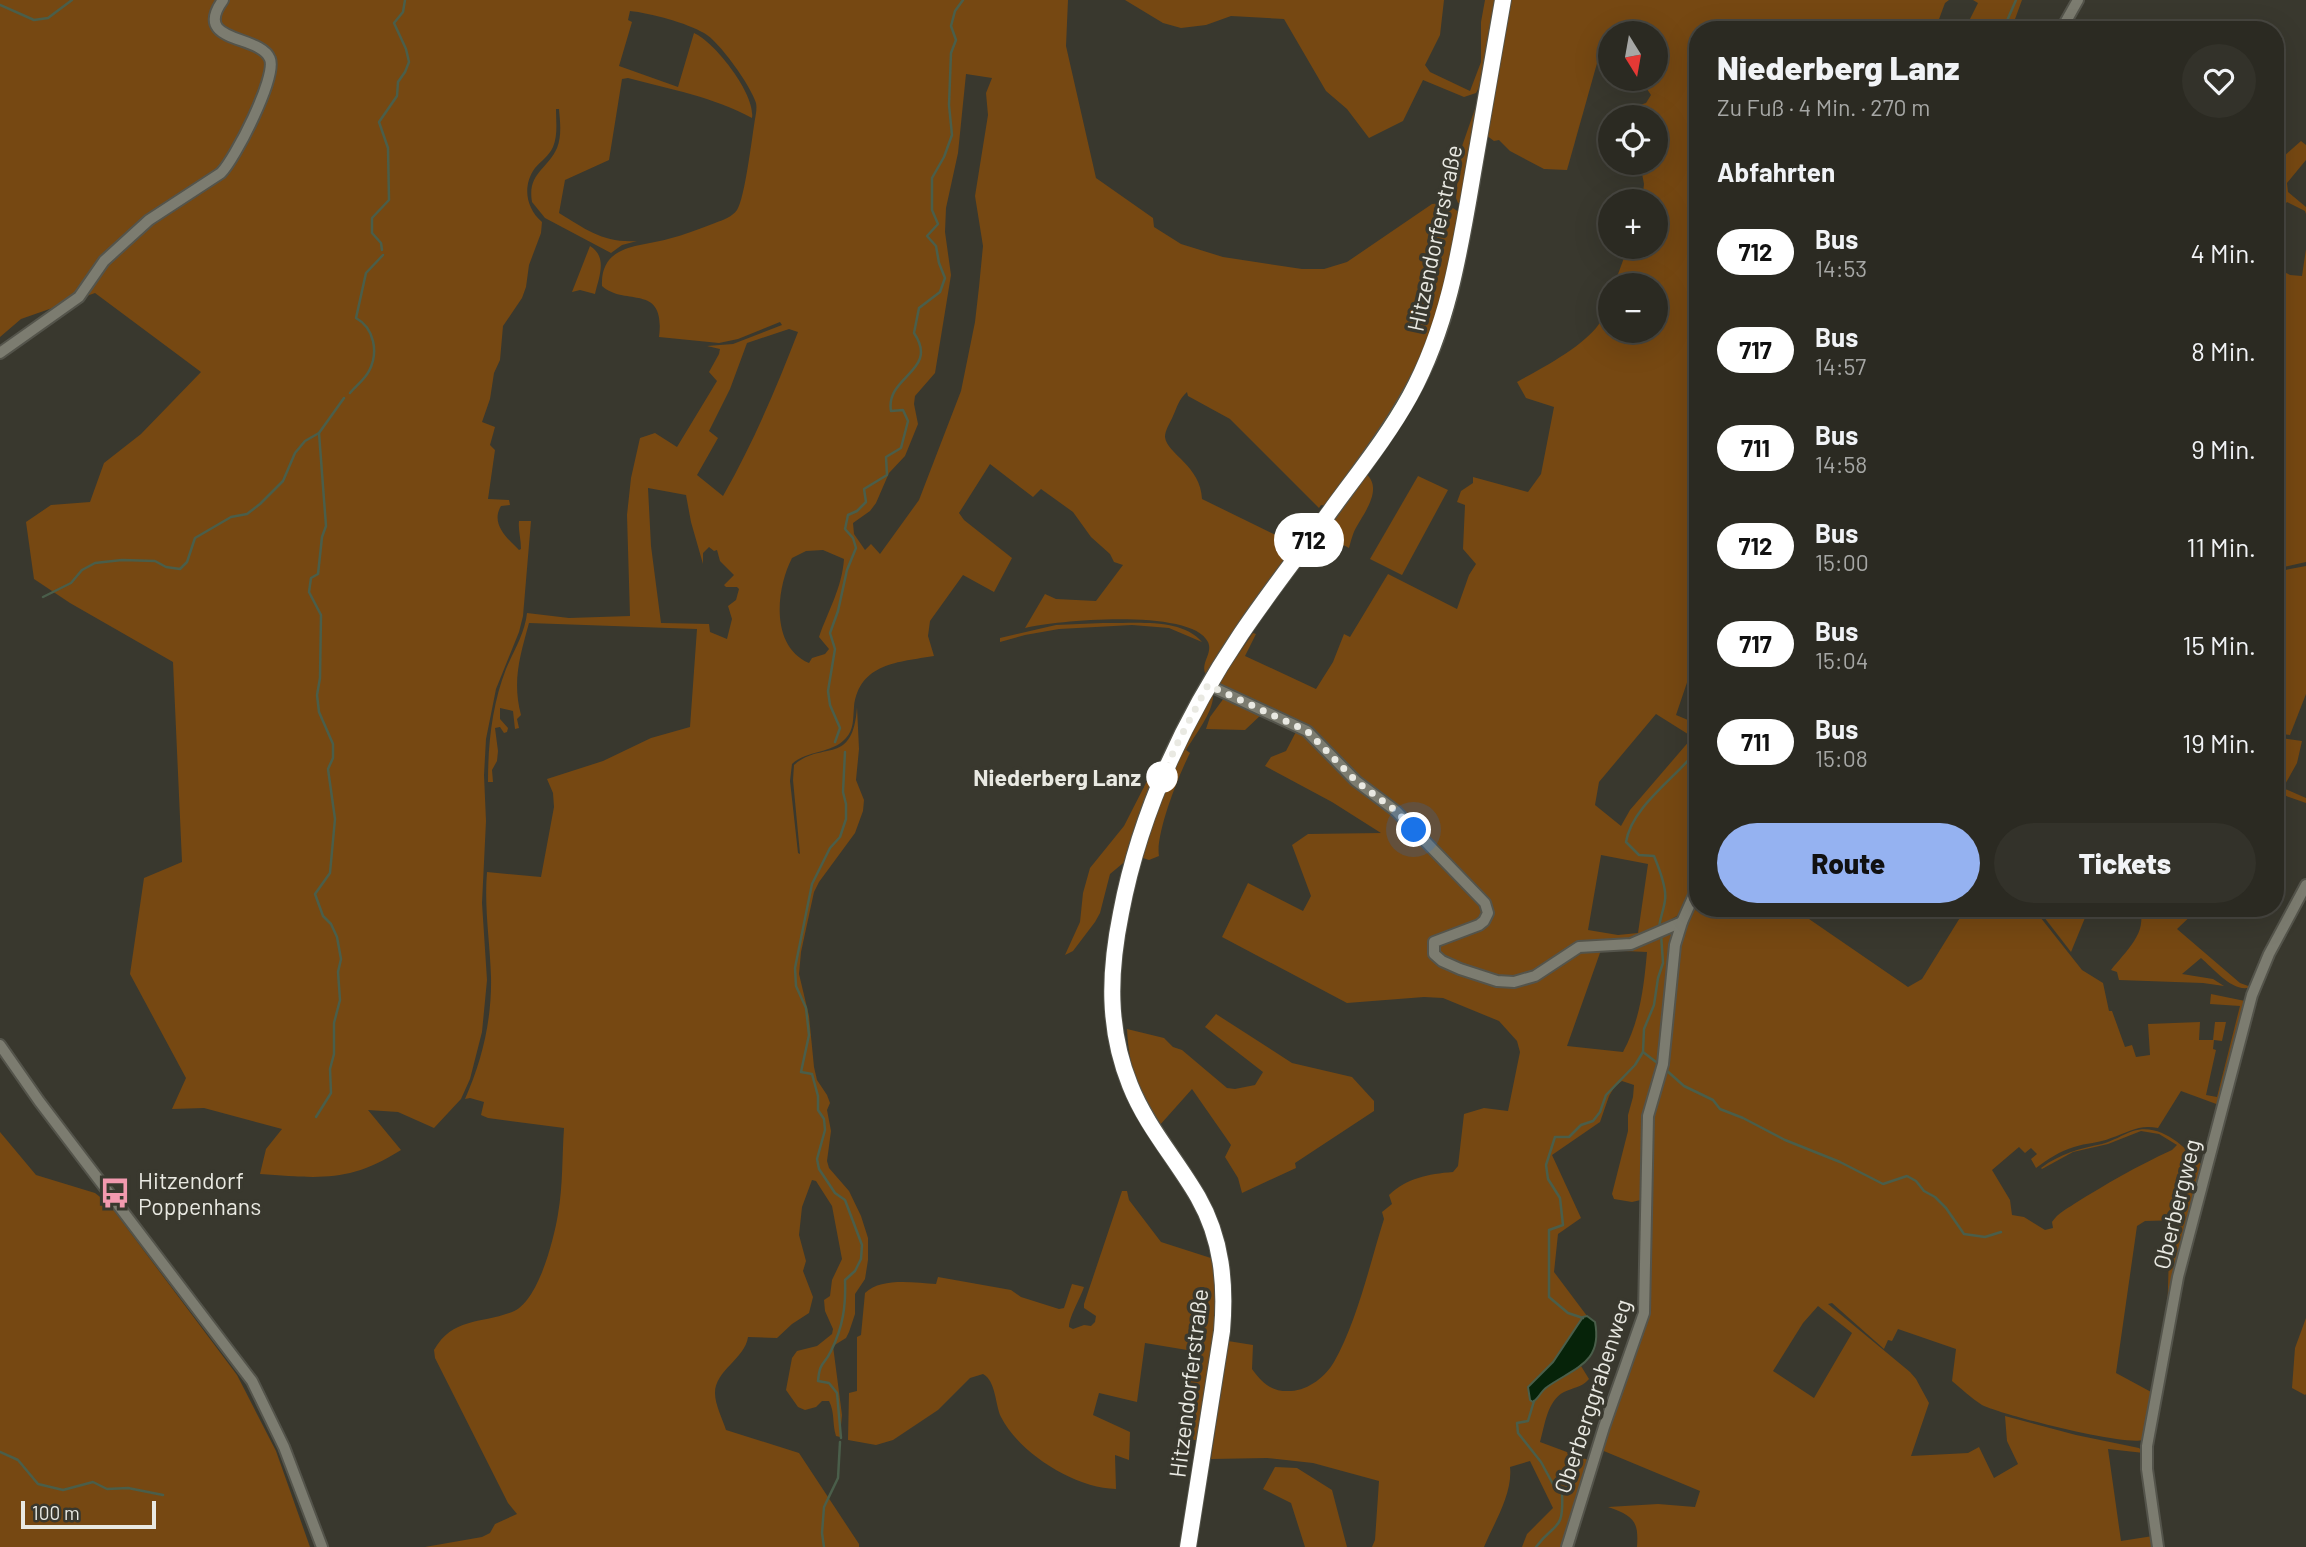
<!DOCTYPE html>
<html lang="de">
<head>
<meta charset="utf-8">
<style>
	:root { --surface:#2b2a22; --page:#33322a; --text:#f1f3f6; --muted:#a6a7a5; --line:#474640; --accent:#95b2f1 }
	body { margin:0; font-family:Barlow,sans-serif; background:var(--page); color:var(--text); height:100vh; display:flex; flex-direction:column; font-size:26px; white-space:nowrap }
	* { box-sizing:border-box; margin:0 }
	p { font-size:23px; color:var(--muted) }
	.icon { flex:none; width:38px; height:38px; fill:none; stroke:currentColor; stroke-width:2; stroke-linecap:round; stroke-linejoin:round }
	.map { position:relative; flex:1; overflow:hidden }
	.sheet { position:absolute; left:1689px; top:21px; width:595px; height:896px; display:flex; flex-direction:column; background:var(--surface); border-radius:28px; box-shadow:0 7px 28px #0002,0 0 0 2px var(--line) }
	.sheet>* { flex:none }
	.badge { padding:0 14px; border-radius:23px; font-size:24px; line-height:46px }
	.needle { width:46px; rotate:169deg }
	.tools { position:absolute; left:1598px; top:21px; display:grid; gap:14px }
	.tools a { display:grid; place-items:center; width:70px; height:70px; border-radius:50%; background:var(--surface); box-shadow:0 7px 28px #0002,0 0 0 2px var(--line); font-size:35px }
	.scale { position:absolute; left:21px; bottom:18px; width:135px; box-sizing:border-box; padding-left:7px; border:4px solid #e9e9e2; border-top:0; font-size:19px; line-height:24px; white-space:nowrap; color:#e9e9e2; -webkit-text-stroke:5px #39382e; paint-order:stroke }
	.you { position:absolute; width:35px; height:35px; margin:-18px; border:5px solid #fff; border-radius:50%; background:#1a73e8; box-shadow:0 0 0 10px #1a73e833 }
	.map>.badge { position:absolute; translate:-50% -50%; box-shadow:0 0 0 4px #fff }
	h2 { padding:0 28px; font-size:26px; line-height:63px }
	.round { display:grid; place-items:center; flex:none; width:74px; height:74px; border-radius:37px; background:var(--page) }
	.headline { display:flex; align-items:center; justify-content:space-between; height:119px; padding:0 28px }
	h1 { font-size:33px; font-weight:800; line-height:52px }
	.primary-button { display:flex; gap:14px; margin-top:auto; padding:14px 28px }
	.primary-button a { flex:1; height:80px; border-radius:42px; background:var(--accent); color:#111; font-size:28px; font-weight:800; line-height:80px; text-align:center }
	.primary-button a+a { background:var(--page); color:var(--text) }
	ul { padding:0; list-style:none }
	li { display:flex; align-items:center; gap:21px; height:98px; padding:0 28px }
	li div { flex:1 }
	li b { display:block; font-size:26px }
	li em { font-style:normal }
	li .badge { min-width:77px; font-weight:700; text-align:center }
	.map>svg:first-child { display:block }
	.green { fill:#764812; fill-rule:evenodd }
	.water { fill:#062309; stroke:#4a5e4a; stroke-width:2 }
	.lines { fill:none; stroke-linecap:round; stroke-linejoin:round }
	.stream { stroke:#4a5e4a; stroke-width:2.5 }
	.minor-casing { stroke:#54544b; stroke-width:14 }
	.major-casing { stroke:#54544b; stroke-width:18 }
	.minor { stroke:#7c7c70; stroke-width:10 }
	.major { stroke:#839948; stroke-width:14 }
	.line-casing { stroke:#fff; stroke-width:16 }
	.line { stroke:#fff; stroke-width:10 }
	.walk { stroke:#e9e9e2; stroke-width:7; stroke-dasharray:0 12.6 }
	.stop-dot { fill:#fff; stroke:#fff; stroke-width:3.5 }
	.labels { text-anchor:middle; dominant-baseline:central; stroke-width:7; stroke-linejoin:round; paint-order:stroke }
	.street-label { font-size:23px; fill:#e9e9e2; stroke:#39382e }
	.stop-label { font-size:23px; font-weight:bold; fill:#e9e9e2; stroke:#39382e; text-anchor:end }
	.poi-label { font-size:23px; fill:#e9e9e2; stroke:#39382e; text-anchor:start }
</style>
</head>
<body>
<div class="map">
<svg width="2306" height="1547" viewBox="0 0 2306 1547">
	<rect width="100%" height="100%" fill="#39382e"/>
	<g class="green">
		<path d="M0,0H1068L1066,46L1096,178L1153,218L1154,227L1181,244L1223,257L1302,269H1324L1347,262L1432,204L1445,203L1459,212L1444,304L1407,394L1328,506L1321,505L1319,508L1230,419L1188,396L1187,392C1179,399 1177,407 1173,416C1170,423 1165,430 1165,437C1167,454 1201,466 1202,499L1292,543L1289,549L1292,555L1209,673H1205C1201,662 1213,653 1208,642C1192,608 1057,620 1025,628L1045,594L1056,599L1096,601L1123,565L1114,562L1110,554L1091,537L1073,512L1041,489L1033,497L990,464L959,513L964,520L1012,558L994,592L963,575L930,621L928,636L934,656C899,662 859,663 854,707C853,718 854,730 846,738C832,754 807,750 792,764L790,781L798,853L800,854L793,780L794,765C822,740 853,767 857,707L859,749L856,780L864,800L863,811L855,833L819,882L814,892L801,952L799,974L809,1016L814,1067L817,1080L827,1095L830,1103L827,1110L831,1131L827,1161L829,1168L849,1191L861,1216L868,1238V1260L865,1279L855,1294V1314L849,1332L846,1338L833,1346L842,1415L840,1437L836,1436C832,1424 835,1412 829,1401H822L816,1407L805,1410L798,1407L786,1390L792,1358L797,1351L817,1346L832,1334L833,1329L825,1311L824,1300L830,1296L832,1280L842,1259L832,1206L816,1181L812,1180L802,1207L799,1235L806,1261L803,1271L813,1297L809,1313L792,1324L777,1338L748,1337C745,1359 715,1370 715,1393C715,1405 723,1420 726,1430L799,1453L859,1544V1547H425L482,1537L490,1533L495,1524L517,1514L508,1503L435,1358L434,1350C453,1317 481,1324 512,1312C538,1303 554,1239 558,1214C563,1186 562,1157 564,1128L488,1118L481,1115L484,1102L470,1098L465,1099C482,1061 492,1019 491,977C490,942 484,908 487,872L541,877L554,807L553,793L547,779L603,761L651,738L690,727L697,629L529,623C520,656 512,681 521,715L517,719L519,728L515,729L513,711L500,708V719L508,728L507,732L504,733L500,727L495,728L498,751L497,761L492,770L493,782H488C488,744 492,705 506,669C514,650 525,633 527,613L569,618L630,616L627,515L631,478L640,438L655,433L677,447L717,381L709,372L719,354L720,349L707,346L733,344L782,325L780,322L738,339L719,343L659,337C666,282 625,307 602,286C600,244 640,247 668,239C684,235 699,229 715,223C723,220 732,217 737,210C745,198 752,137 755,119C756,114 757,108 756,103C751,86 719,41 704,33C687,23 650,13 630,11L628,20L632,22L619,66L678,87L694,33C715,42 756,95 752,118C714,97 669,89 628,78L622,79L609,160L565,180L559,213C587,230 603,243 637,241L622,245L611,253L545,218L532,202C527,173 548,169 557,148C562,135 560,122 559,109H556C556,122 558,135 553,147C549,156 541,161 535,168C522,186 526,208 542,222L541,233L529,265L526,287L522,298L503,326L500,360L494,373L490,399L482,422L495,427L490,445L495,450L488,499L509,500L510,505L501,506C490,524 508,539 519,550L521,549C521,539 518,530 519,521H531L523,616L519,632L496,689L486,739L484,775L486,821L482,903L487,980L482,1032L470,1079L461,1099L434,1128L398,1112L368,1110L401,1150C349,1183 319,1178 260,1174L266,1149L282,1129L204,1108L172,1109L186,1078L130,974L144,878L182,862L173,662L70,603L34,579L26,522L51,505L90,502L104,463L141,434L201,372L95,293L21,319L0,337ZM966,74L992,78L986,93L988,115L975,196L983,246L979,287L975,322L961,391L919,500L880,554L871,544L865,550L854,534L853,523L870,511L876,503L889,473L905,456L918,424L914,404L915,396L935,373L951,275L945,232L946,208L958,153ZM789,329L798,332C776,389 753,443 723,496L697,475L718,438L709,431L730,389L747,343ZM648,488L686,495L691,522L703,564V553L709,547L714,551L717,550L720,561L734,575L724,585L726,587H737L739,589L736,600L728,606L732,619L727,639L710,632L709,624L661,623L651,546ZM823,550L844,559C842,588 828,611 819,637L829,649L825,654L812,658L809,663C770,646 776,589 792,558L806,551Z"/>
		<path d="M1125,0H1444L1440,35L1425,65L1430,72L1470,91L1481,62V22L1485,0H1499L1484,78L1476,93L1464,97L1423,80L1403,121L1369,138L1347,109L1326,91L1284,19L1231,16L1206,25L1181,28L1163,23Z"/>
		<path d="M1510,0H1949L1945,3L1935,30H1698V650L1676,715L1688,720L1697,691L1698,881L1677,916L1637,939L1591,943L1544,968L1505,979L1444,959L1435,946L1491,913L1323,743L1218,684L1253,633L1256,634L1245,656L1316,689L1333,662L1344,634L1350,637L1388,574L1457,609L1469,575L1476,564L1463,549L1465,505L1457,502L1461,491L1473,483V477L1528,492L1541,474L1554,407L1526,398L1517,382C1542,368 1583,347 1599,324C1605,316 1607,306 1610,298V331H1656V285H1614L1628,247H1656V201H1642L1644,184L1640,163H1656V117H1632L1630,108L1646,103L1651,95L1647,89L1631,79H1656V33H1610V52L1601,49L1567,170L1544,169L1510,151L1499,140L1494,141L1486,135ZM1656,714L1691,736V739L1630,810L1621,826L1595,805L1599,782ZM1601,855L1648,864L1638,933L1618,935L1588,930Z"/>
		<path d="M1973,0H2022L2011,30H1970L1971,27L1967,25L1978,3Z"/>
		<path d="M1478,100L1461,202L1458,203L1456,198L1460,152Z"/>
		<path d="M2301,141L2306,145V160L2287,183L2288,192L2306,207V214L2305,211L2287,202L2283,207L2275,203V164Z"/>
		<path d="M590,246C608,257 599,277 595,294L580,290L572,292Z"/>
		<path d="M2306,249V562L2275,569V276L2281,270L2290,275L2302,276Z"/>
		<path d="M1366,474C1383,488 1365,512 1357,526C1353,532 1351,541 1349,548L1323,534Z"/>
		<path d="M1418,476L1448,490L1402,575L1370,559Z"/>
		<path d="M2306,566V694L2290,735L2275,733V572Z"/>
		<path d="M1103,623C1132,624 1181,617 1202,642L1169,628L1132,625L1059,629L1025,635L1000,642V638L1056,625Z"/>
		<path d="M1213,693C1215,710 1195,735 1186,750L1190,753C1179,774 1155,835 1159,856L1149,860L1143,858L1142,856L1165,786L1193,727Z"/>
		<path d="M1224,698L1263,713L1245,730L1206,729L1210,717Z"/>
		<path d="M1298,728L1381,802L1483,905L1484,917L1440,936L1432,955L1514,984L1571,954L1664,933L1676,935L1663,1040L1654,1086L1645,1199L1632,1202L1614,1199L1612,1194L1628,1131V1115L1633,1097L1634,1085L1622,1081L1615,1086L1609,1096L1600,1122L1552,1155L1581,1218L1558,1234L1554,1272L1587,1316L1583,1317L1553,1362L1528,1387L1537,1399C1545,1382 1567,1378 1581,1366L1589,1379C1581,1388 1574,1387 1564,1392C1547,1401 1545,1425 1540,1442L1591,1461L1564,1547H1522L1527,1534L1553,1508L1530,1461L1510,1467C1513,1493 1494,1523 1484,1547H1372L1375,1540L1379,1481L1313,1463L1267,1458L1211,1459L1228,1341L1253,1345L1252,1369C1263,1384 1272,1392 1291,1391C1309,1390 1326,1376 1334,1362C1357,1322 1370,1263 1384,1219L1382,1212L1392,1204L1389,1195C1407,1178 1428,1174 1453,1172L1458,1166L1464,1114L1484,1108L1508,1111L1520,1052L1517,1041L1499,1021L1443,998L1424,997L1347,1003L1222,937L1248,883L1303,911L1311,896L1292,845L1308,834L1381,833L1332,802L1265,766L1271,757L1286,751ZM1601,950L1647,952C1644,986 1640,1021 1623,1052L1567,1046Z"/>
		<path d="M2275,737L2302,741L2297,763L2283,788L2306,798V803L2275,792Z"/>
		<path d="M1147,781H1152L1150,793L1128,859L1110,874L1100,913L1095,922L1073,951L1065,955L1080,922L1083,893L1090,868L1124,826Z"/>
		<path d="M1697,896L1698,908H1793L1908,987L1922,979L1966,908H2033L2082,970L2103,983L2109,1011H2112L2125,1047L2132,1045L2136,1057L2150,1055L2148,1024L2200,1022L2199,1040H2213L2215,1022H2226L2222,1041L2214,1040L2213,1049L2216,1050L2206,1095L2217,1097L2240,1006L2210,1004L2211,994L2245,1001L2219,1105L2181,1091L2158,1128C2139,1124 2129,1132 2111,1138C2099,1143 2086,1143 2074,1147C2060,1151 2048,1159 2036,1168L2031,1159L2037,1154L2031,1148L2025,1153L2019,1147L1992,1170L2010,1200L2012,1215L2024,1217L2045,1230L2053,1228L2052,1222C2058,1213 2065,1210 2074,1204C2106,1184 2137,1166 2172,1150L2177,1145L2159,1134L2141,1131L2108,1144L2073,1152L2042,1169L2041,1168C2061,1153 2079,1149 2102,1144C2113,1141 2122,1135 2133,1131C2161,1122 2186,1148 2203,1166L2167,1320L2169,1254L2180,1220L2145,1221L2137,1226L2116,1373L2153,1393L2143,1440C2124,1446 2002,1415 1982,1405C1971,1398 1962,1389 1952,1381L1956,1349L1898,1329L1892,1341L1888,1340L1884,1349L1832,1303L1828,1304L1910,1372L1916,1379L1929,1403L1911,1456L1968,1453L1979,1447L1994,1478L2018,1464L2007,1441L2005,1416L2076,1435L2139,1448L2144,1453L2108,1449L2121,1541L2153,1536L2154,1547H1637C1639,1520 1633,1516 1608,1507L1658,1504L1695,1507L1700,1491L1599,1449L1641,1331L1649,1135L1678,946ZM1818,1306L1852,1333L1814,1398L1773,1371L1803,1323Z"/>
		<path d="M2037,908H2089L2071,952Z"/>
		<path d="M2139,908H2199L2177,929L2240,983L2251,987C2234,994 2214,969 2201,958L2182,974L2213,979L2224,986L2203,983L2119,980L2117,972L2111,970C2125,952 2149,932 2139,908Z"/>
		<path d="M1216,1014L1292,1063L1352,1077L1374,1101V1111L1295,1163L1296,1168L1242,1193L1238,1178L1225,1157L1231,1145L1192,1089L1159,1126C1139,1091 1129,1070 1127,1029L1164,1038L1173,1047L1182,1050L1227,1088L1235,1089L1255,1085L1263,1072L1205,1027Z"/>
		<path d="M0,1132L36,1175L95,1193L109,1204L237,1375L276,1451L310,1547H0Z"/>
		<path d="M1122,1191H1127L1129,1200L1161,1242L1217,1260L1221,1300L1199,1440H1189C1174,1419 1188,1374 1193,1351L1145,1343L1137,1402L1099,1393L1093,1415L1130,1432L1129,1460L1115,1455L1116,1489C1075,1488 1020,1454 1001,1417C995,1404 996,1381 983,1374L970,1378L938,1410L893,1440L876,1445L848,1440L849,1393L857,1391V1337L861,1335L865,1293C882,1277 914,1283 936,1284L938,1277L1011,1290L1021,1297L1059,1309L1064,1308L1072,1284L1084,1287C1080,1299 1069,1317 1069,1327L1073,1329L1084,1325L1091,1326L1095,1322L1096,1316L1084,1308V1304Z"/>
		<path d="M2306,1318V1394L2305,1395L2292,1388L2295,1348Z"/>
		<path d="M1275,1467L1297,1468L1332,1490L1347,1547H1305L1291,1503L1263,1489Z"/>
	</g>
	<path class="water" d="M1587,1316L1595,1322C1603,1363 1574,1368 1547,1387C1541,1391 1539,1398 1533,1402L1530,1400L1528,1387L1553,1362L1583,1317Z"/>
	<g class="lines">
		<g class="stream">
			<path d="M0,5L34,20L48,18L72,0"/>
			<path d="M2003,30L2016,0"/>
			<path d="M382,250L381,243L372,233V218L389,200L388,148L379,122L397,96L398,82L405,72L409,62L406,49L394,23L403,12L405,0"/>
			<path d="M350,393C356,386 365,379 369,371C379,352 374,328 356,318L366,273L383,255"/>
			<path d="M43,597L71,583L82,570L95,563L122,560L155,561L166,567L180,569L187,562L195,538L231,517L247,514L260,504L283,481L295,453L305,441L319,433"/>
			<path d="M835,742L840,728L830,705L828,691L835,649L830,633L838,611L847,570L856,548L853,538L845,529L848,515L857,511L866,502L864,489L887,475L886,457L901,448L908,421L903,410L891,411C885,376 940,371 914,333L919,308L940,292L945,278L939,263L936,246L927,236L938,224L932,210V178L944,157L952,135L949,105L951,53L956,40L951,26L955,11L963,0"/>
			<path d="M1659,928C1660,918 1664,909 1665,900C1667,888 1659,868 1654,856L1639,855L1626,842C1632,806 1676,778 1698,749"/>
			<path d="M1643,1052L1660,1065"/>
			<path d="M1666,1070L1684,1086L1713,1100L1720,1109L1743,1118L1785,1140L1840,1162L1883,1184L1907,1176L1916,1181L1924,1191L1935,1197L1946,1208L1964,1234L1985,1237L2001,1232"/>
			<path d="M316,1117L331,1093L330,1069L334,1054V1023L340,1000L338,972L341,959L337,937L331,924L323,916L315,894L330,873L335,819L328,769L333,758V744L319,712L317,695L320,678L321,615L309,592L311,578L318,574L322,537L326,526L319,433L344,398"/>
			<path d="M1583,1318L1568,1313L1549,1297V1230L1563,1225L1560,1198L1548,1179L1546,1165L1555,1137H1569L1581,1125L1593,1121L1600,1112L1606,1095L1635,1065L1643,1052L1644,1029L1654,1005L1658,978L1663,963L1661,934"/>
			<path d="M1534,1401L1528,1421L1517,1423L1518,1433L1541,1462L1554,1486L1562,1493C1564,1533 1555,1521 1536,1547"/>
			<path d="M841,1438L837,1393L829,1383L818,1381C820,1360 824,1366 831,1351C843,1327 846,1306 845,1280L855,1271L861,1259L862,1245L845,1200L835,1193L819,1169L817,1159L825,1130L824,1119L818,1110V1096L812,1074L801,1072L809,1035L806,1008L796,986L795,968L812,884L830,848L840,837L846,819V804L843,792L845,752"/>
			<path d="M0,1452L18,1460L38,1484L63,1490L93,1482L107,1489L128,1488L163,1495"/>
			<path d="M824,1547L822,1533L824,1507L838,1478L840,1442"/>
		</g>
		<g class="minor-casing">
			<g id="minor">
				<path d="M2061,30L2078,0"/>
				<path d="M0,353L79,297L104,261L149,220L221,173C235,159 277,77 270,59C261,34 191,44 223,0"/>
				<path d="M1208,685L1307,731L1356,781L1396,811L1485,903L1488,913L1484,921L1479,925L1434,942V954L1442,961L1460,969L1497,981L1514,982L1535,976L1579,947L1631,944L1682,922"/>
				<path d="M0,1045L39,1101L252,1381L284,1447L322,1547"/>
				<path d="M1567,1547L1604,1427L1644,1313L1648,1116L1663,1064L1675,945L1682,922L1698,886"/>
				<path d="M2158,1547L2147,1469V1446L2178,1277L2252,995L2269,954L2306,885"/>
			</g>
		</g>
		<g class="major-casing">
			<path id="major" d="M1188,1547L1222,1331C1226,1284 1222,1239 1198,1197C1176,1159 1147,1126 1130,1085C1107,1028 1109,972 1121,913C1140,812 1184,718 1241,634C1268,593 1299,555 1327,516C1360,470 1395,426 1420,376C1450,317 1459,252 1471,187C1481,125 1492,62 1503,0"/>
		</g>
		<use href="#minor" class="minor"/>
		<use href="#major" class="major"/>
	</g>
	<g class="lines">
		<g class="line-casing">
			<path id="line" d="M1188,1547L1222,1331C1226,1284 1222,1239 1198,1197C1176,1159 1146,1126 1130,1085C1107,1028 1109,972 1121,913C1140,812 1184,719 1241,634C1270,591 1302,551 1331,510C1358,473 1388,436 1410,396C1448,326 1460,250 1473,173C1483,115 1493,58 1503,0"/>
		</g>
		<use href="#line" class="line"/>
		<path class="walk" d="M1162,777L1179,740L1208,685L1307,731L1356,781L1396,811L1414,830"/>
	</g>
	<defs>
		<g id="bus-bare" transform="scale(2.415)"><path d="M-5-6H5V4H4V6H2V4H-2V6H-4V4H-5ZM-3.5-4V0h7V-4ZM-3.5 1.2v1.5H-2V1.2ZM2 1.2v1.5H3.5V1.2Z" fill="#f29aaf" stroke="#39382e" stroke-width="2.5" paint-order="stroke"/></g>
	</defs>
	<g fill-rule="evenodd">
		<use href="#bus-bare" x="115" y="1193"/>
	</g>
	<circle class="stop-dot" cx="1162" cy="777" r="14"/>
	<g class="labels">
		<g class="street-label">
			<text transform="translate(1434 238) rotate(-78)">Hitzendorferstraße</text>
			<text transform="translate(2176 1204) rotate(-76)">Oberbergweg</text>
			<text transform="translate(1188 1383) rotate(-83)">Hitzendorferstraße</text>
			<text transform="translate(1592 1396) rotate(-72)">Oberberggrabenweg</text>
		</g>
		<g class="stop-label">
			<text x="1141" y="777">Niederberg Lanz</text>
		</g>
		<g class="poi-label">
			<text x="138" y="1180">Hitzendorf<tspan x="138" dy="26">Poppenhans</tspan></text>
		</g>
	</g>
</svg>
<div class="tools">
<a><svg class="needle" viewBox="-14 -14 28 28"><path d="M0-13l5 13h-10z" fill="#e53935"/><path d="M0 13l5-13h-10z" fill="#a6a7a5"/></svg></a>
<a><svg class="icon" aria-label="locate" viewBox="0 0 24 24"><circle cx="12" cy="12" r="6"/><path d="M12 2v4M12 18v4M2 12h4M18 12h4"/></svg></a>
<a>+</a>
<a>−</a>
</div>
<div class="scale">100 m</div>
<div class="you" style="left:1414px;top:830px"></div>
<b class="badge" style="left:1309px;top:540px;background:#fff;color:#111">712</b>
<section class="sheet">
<div class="headline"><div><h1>Niederberg Lanz</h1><p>Zu Fuß · 4 Min. · 270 m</p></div><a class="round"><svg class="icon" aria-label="heart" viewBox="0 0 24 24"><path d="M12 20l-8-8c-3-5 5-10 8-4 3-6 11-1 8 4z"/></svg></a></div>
<h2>Abfahrten</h2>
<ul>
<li><span class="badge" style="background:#fff;color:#111">712</span><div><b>Bus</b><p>14:53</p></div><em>4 Min.</em></li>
<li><span class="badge" style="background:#fff;color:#111">717</span><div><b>Bus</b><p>14:57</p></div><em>8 Min.</em></li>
<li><span class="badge" style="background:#fff;color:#111">711</span><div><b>Bus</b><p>14:58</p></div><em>9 Min.</em></li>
<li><span class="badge" style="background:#fff;color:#111">712</span><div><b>Bus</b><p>15:00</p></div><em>11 Min.</em></li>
<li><span class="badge" style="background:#fff;color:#111">717</span><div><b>Bus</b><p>15:04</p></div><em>15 Min.</em></li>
<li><span class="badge" style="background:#fff;color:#111">711</span><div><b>Bus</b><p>15:08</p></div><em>19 Min.</em></li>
</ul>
<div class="primary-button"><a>Route</a><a>Tickets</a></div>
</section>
</div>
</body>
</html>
